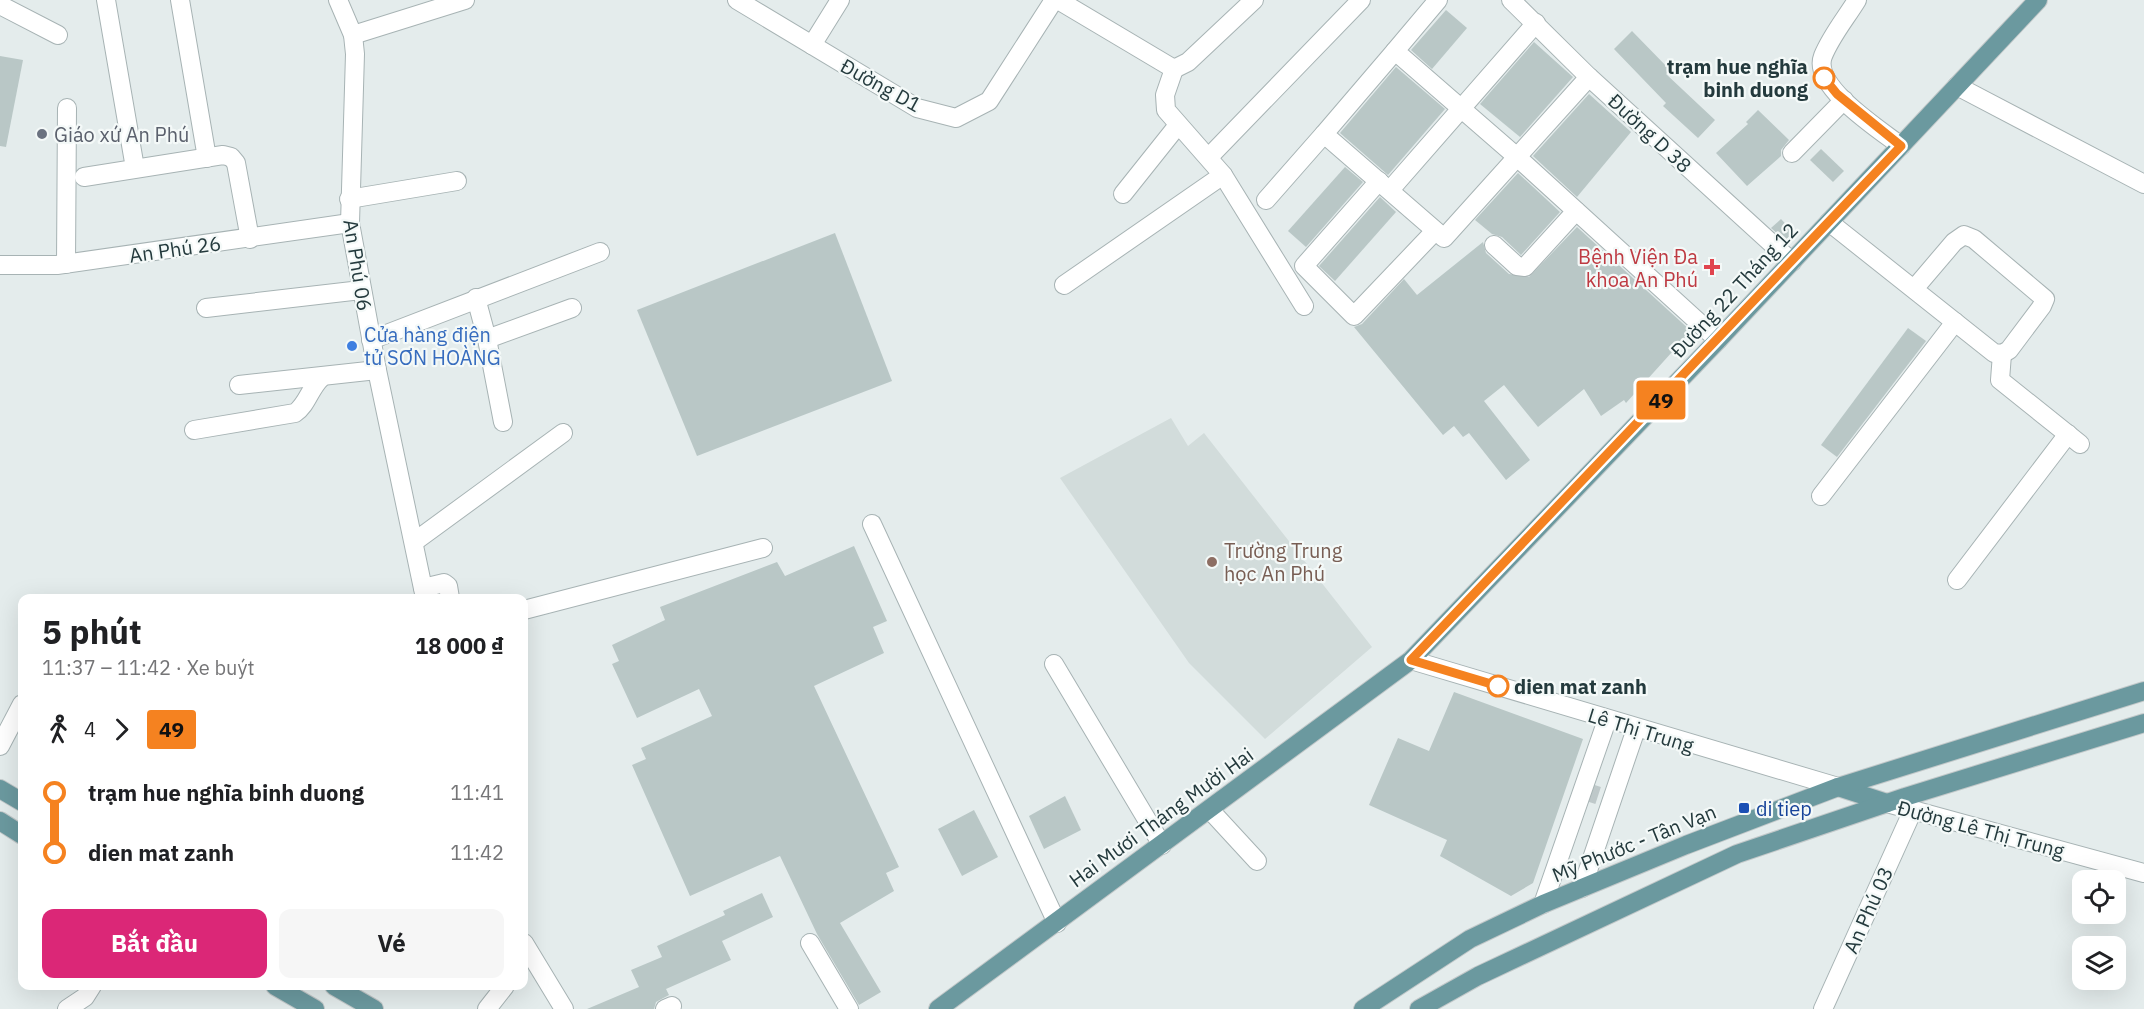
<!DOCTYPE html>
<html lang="vi">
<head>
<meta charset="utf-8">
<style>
	:root { --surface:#fff; --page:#f6f6f6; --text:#202124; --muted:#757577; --accent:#db2777 }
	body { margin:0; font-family:"IBM Plex Sans",sans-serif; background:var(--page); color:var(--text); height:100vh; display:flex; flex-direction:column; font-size:22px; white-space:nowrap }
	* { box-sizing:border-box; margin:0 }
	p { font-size:20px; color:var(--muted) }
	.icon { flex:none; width:33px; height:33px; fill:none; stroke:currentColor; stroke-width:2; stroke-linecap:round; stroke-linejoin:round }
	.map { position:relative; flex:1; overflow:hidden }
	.sheet { position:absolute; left:18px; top:594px; width:510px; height:396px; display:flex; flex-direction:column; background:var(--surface); border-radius:12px; box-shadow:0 6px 24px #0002 }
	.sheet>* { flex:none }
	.badge { padding:0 12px; border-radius:4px; font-size:21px; line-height:39px }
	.buttons { position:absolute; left:2072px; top:870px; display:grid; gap:12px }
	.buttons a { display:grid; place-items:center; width:54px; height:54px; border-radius:12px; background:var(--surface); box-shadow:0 6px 24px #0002; font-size:30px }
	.map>.badge { position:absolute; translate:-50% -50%; box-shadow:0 0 0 3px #fff }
	.legs { display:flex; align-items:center; gap:9px; height:66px; padding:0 24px; font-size:20px }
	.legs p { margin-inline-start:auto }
	.overview { display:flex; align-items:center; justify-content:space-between; height:102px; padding:0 24px }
	h1 { font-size:33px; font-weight:800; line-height:45px }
	.primary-button { display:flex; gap:12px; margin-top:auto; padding:12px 24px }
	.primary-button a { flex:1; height:69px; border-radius:12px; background:var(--accent); color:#fff; font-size:24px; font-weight:800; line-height:69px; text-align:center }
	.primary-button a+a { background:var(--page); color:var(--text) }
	ul { padding:0 24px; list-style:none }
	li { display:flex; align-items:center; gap:21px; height:60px; font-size:22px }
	li i { display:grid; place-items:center; width:9px; height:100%; margin:0 8px; background:currentColor }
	li i::after { content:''; width:15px; height:15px; margin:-8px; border:4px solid; border-radius:50%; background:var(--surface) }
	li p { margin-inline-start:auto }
	li:first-child i { background:linear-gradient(#0000 50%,currentColor 0) }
	li:last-child i { background:linear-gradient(currentColor 50%,#0000 0) }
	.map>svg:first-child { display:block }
	.built { fill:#d2dcdb }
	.building { fill:#b9c7c6 }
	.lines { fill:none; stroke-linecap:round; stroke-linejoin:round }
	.minor-tunnel { stroke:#bec8c9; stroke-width:18; stroke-dasharray:18 9; stroke-linecap:butt }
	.minor-casing { stroke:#a7b3b4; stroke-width:20 }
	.major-casing { stroke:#c2c8c9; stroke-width:20 }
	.minor { stroke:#fff; stroke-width:18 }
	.major { stroke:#6b999f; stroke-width:18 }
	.line-1-casing { stroke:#fff; stroke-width:14 }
	.line-1 { stroke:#f58220; stroke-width:9 }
	.stop-1-dot { fill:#fff; stroke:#f58220; stroke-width:3 }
	.worship-dot { fill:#6b7280; stroke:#f4f9f8; stroke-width:2 }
	.health-dot { fill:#e0444e; stroke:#f4f9f8; stroke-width:2 }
	.shop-dot { fill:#3f7fe0; stroke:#f4f9f8; stroke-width:2 }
	.education-dot { fill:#8d6e63; stroke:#f4f9f8; stroke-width:2 }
	.transit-dot { fill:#1a4fb4; stroke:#f4f9f8; stroke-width:2 }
	.labels { text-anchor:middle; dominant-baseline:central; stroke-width:4.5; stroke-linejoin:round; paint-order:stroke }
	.stop-label { font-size:20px; font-weight:bold; fill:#243a3d; stroke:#f4f9f8; text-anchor:end }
	.street-label { font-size:20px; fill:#243a3d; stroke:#f4f9f8 }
	.worship-label { font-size:20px; fill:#5b616d; stroke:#f4f9f8; text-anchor:start }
	.health-label { font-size:20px; fill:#be3a42; stroke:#f4f9f8; text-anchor:end }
	.shop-label { font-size:20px; fill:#366cbe; stroke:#f4f9f8; text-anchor:start }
	.education-label { font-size:20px; fill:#785e54; stroke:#f4f9f8; text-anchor:start }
	.transit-label { font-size:20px; fill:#164399; stroke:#f4f9f8; text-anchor:start }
</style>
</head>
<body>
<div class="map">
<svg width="2144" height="1009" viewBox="0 0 2144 1009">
	<rect width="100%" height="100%" fill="#e4ecec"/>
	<path class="built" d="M1171,418L1188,446L1204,433L1372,647L1265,739L1189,663L1060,478Z"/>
	<g class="building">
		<path d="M1446,10L1467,28L1432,69L1411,50Z"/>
		<path d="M1632,31L1670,70L1666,74L1715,120L1698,138L1663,106L1666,103L1614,49Z"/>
		<path d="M1534,42L1573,77L1520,137L1480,104Z"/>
		<path d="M0,56L23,60L6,147L0,146Z"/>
		<path d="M1396,67L1445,109L1388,175L1340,133Z"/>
		<path d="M1589,94L1631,132L1577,197L1533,156Z"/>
		<path d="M1758,110L1789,140L1781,150V156L1747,186L1716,153L1748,124L1746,122Z"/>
		<path d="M1821,149L1844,171L1833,182L1810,160Z"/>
		<path d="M1345,167L1363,182L1306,247L1288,231Z"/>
		<path d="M1518,173L1560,212L1521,255L1502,237L1492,234L1475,220Z"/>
		<path d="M1380,197L1396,212L1335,281L1319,266Z"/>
		<path d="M1781,219L1794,233L1785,240L1771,228Z"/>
		<path d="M1577,227L1691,331L1626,403L1624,400L1601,416L1584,389L1538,427L1504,385L1484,401L1530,460L1506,480L1469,433L1463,437L1454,426L1443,435L1354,327L1362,324L1404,279L1417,295L1483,242L1486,253L1509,274L1529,277Z"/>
		<path d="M835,233L892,381L697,456L637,310Z"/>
		<path d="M1908,328L1926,341L1837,457L1821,445Z"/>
		<path d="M854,546L887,621L873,627L884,653L814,686L899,867L886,873L894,891L840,923L881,992L859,1005L817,934L780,856L690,896L632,765L646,759L641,748L712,716L699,689L637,718L612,664L619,661L612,645L665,620L660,607L777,562L785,576Z"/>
		<path d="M1454,692L1583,739L1533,883L1511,896L1440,856L1447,840L1369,805L1398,738L1429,751Z"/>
		<path d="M1065,796L1081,830L1044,849L1029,816Z"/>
		<path d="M974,810L998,857L962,876L938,829Z"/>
		<path d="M762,893L773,917L722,941L731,960L666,989L669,995L656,1002L654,1009H587L639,987L631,970L662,957L657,946L725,915L723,911Z"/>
	</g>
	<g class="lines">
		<path class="minor-tunnel" d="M1581,790L1612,800"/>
		<g class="minor-casing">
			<g id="minor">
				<path d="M106,0L135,168"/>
				<path d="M180,0L207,158"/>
				<path d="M338,0L353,35L355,54L350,223L377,370L425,598"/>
				<path d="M737,0L917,108L956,118L989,101L1054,0"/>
				<path d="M1058,0L1174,69L1188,62L1254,0"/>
				<path d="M1438,0L1395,51L1517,157L1718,340"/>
				<path d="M1511,0L1589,77L1792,262"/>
				<path d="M1857,0C1846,18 1831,36 1823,56C1811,86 1880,130 1901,146"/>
				<path d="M0,5L58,35"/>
				<path d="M353,35L465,0"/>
				<path d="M812,45L840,0"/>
				<path d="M1395,51L1324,134L1444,238L1589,77"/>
				<path d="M1174,69L1165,95L1166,110L1223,175L1304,306"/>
				<path d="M1957,86L2144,184"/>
				<path d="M1792,153L1844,100"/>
				<path d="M1209,157L1361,0"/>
				<path d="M84,177L223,155L231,157L236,163L250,239"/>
				<path d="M1379,181L1304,266L1354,316L1435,231"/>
				<path d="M1390,190L1536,23"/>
				<path d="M1123,194L1178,125"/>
				<path d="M349,199L457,181"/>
				<path d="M1266,200L1324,134"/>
				<path d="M1829,222L1994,353L2002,354L2009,350L2042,306L2045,299L1974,239L1964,235L1954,242L1914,289"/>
				<path d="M1494,245L1517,266L1525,267L1576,211"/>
				<path d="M66,264L67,108"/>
				<path d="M0,265H57L350,223"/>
				<path d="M1064,285L1223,175"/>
				<path d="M476,298L487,339L503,422"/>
				<path d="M206,308L361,290"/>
				<path d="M487,339L572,308"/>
				<path d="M371,340L600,252"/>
				<path d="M2002,354L2000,380L2080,444"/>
				<path d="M239,385L377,370"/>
				<path d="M194,430L295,413C307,405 310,388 321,378"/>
				<path d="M1821,496L1955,322"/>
				<path d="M872,524L1057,923"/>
				<path d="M414,542L563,433"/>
				<path d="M1957,580L2068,434"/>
				<path d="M423,588L444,583L448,586L450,598"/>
				<path d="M524,610L763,548"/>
				<path d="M1411,660L1838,787"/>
				<path d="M1054,664L1162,845"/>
				<path d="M0,746L22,704"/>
				<path d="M1887,803L2144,873"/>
				<path d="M1210,810L1257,861"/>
				<path d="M1582,888L1636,729"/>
				<path d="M1543,904L1607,720"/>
				<path d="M524,943L564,1009"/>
				<path d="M810,943L849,1009"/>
				<path d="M67,1009L85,997L92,986"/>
				<path d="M487,1009L505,986"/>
				<path d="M665,1009L672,1006"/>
				<path d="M1823,1009L1913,810"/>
			</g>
		</g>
		<g class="major-casing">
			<g id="major">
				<path d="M1838,787L1887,803"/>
				<path d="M0,789L22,802"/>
				<path d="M0,821L22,835"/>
				<path d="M275,986L315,1009"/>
				<path d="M334,986L374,1009"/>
				<path d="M938,1009L1411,660L1718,340L2038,0"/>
				<path d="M1363,1009L1470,939L1543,904L1686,845L1838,787L2144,691"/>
				<path d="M1419,1009L1478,976L1737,854L1905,797L2144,723"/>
			</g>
		</g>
		<use href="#minor" class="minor"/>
		<use href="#major" class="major"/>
	</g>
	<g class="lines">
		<g class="line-1-casing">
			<path id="line-1" d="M1498,686L1411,660L1901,146L1837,94L1824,78"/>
		</g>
		<use href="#line-1" class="line-1"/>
	</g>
	<g class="stop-1-dot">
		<circle cx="1824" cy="78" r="10"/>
		<circle cx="1498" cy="686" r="10"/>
	</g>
	<circle class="worship-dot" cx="42" cy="134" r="6"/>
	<path class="health-dot" d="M1709 258h6v6h6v6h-6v6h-6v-6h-6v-6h6z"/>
	<circle class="shop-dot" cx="352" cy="346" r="6"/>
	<circle class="education-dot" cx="1212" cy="562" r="6"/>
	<rect class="transit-dot" x="1738" y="802" width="12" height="12" rx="3"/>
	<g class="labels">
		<g class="stop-label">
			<text x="1808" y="66">trạm hue nghĩa<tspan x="1808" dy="23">binh duong</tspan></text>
			<text x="1514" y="686" text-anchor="start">dien mat zanh</text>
		</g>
		<g class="street-label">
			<text transform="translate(881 85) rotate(29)">Đường D1</text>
			<text transform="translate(1650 133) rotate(43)">Đường D 38</text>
			<text transform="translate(175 249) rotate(-8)">An Phú 26</text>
			<text transform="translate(358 265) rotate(81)">An Phú 06</text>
			<text transform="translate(1734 290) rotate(-47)">Đường 22 Tháng 12</text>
			<text transform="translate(1641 730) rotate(17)">Lê Thị Trung</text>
			<text transform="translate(1161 817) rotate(-36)">Hai Mươi Tháng Mười Hai</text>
			<text transform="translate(1981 829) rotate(15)">Đường Lê Thị Trung</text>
			<text transform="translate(1634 843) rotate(-22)">Mỹ Phước - Tân Vạn</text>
			<text transform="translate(1868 910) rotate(-66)">An Phú 03</text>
		</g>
		<g class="worship-label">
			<text x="54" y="134">Giáo xứ An Phú</text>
		</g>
		<g class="health-label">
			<text x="1698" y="256">Bệnh Viện Đa<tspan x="1698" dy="23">khoa An Phú</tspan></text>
		</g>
		<g class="shop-label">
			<text x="364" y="334">Cửa hàng điện<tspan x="364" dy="23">tử SƠN HOÀNG</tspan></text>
		</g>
		<g class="education-label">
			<text x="1224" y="550">Trường Trung<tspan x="1224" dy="23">học An Phú</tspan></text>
		</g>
		<g class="transit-label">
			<text x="1756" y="808">di tiep</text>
		</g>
	</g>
</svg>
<div class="buttons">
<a><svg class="icon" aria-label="locate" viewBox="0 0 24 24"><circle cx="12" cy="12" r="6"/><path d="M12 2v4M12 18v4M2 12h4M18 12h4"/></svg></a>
<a><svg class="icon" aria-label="layers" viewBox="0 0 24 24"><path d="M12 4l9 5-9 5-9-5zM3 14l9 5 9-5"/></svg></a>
</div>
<b class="badge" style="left:1661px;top:400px;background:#f58220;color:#111">49</b>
<section class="sheet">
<div class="overview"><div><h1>5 phút</h1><p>11:37 – 11:42 · Xe buýt</p></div><b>18 000 ₫</b></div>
<div class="legs"><svg class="icon" aria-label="walk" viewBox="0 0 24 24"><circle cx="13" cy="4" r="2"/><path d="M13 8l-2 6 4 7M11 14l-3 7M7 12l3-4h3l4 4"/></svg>4<svg class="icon" aria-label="forward" viewBox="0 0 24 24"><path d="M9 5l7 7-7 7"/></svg><b class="badge" style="background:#f58220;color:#111">49</b></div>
<ul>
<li><i style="color:#f58220"></i><b>trạm hue nghĩa binh duong</b><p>11:41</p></li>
<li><i style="color:#f58220"></i><b>dien mat zanh</b><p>11:42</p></li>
</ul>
<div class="primary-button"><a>Bắt đầu</a><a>Vé</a></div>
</section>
</div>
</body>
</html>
